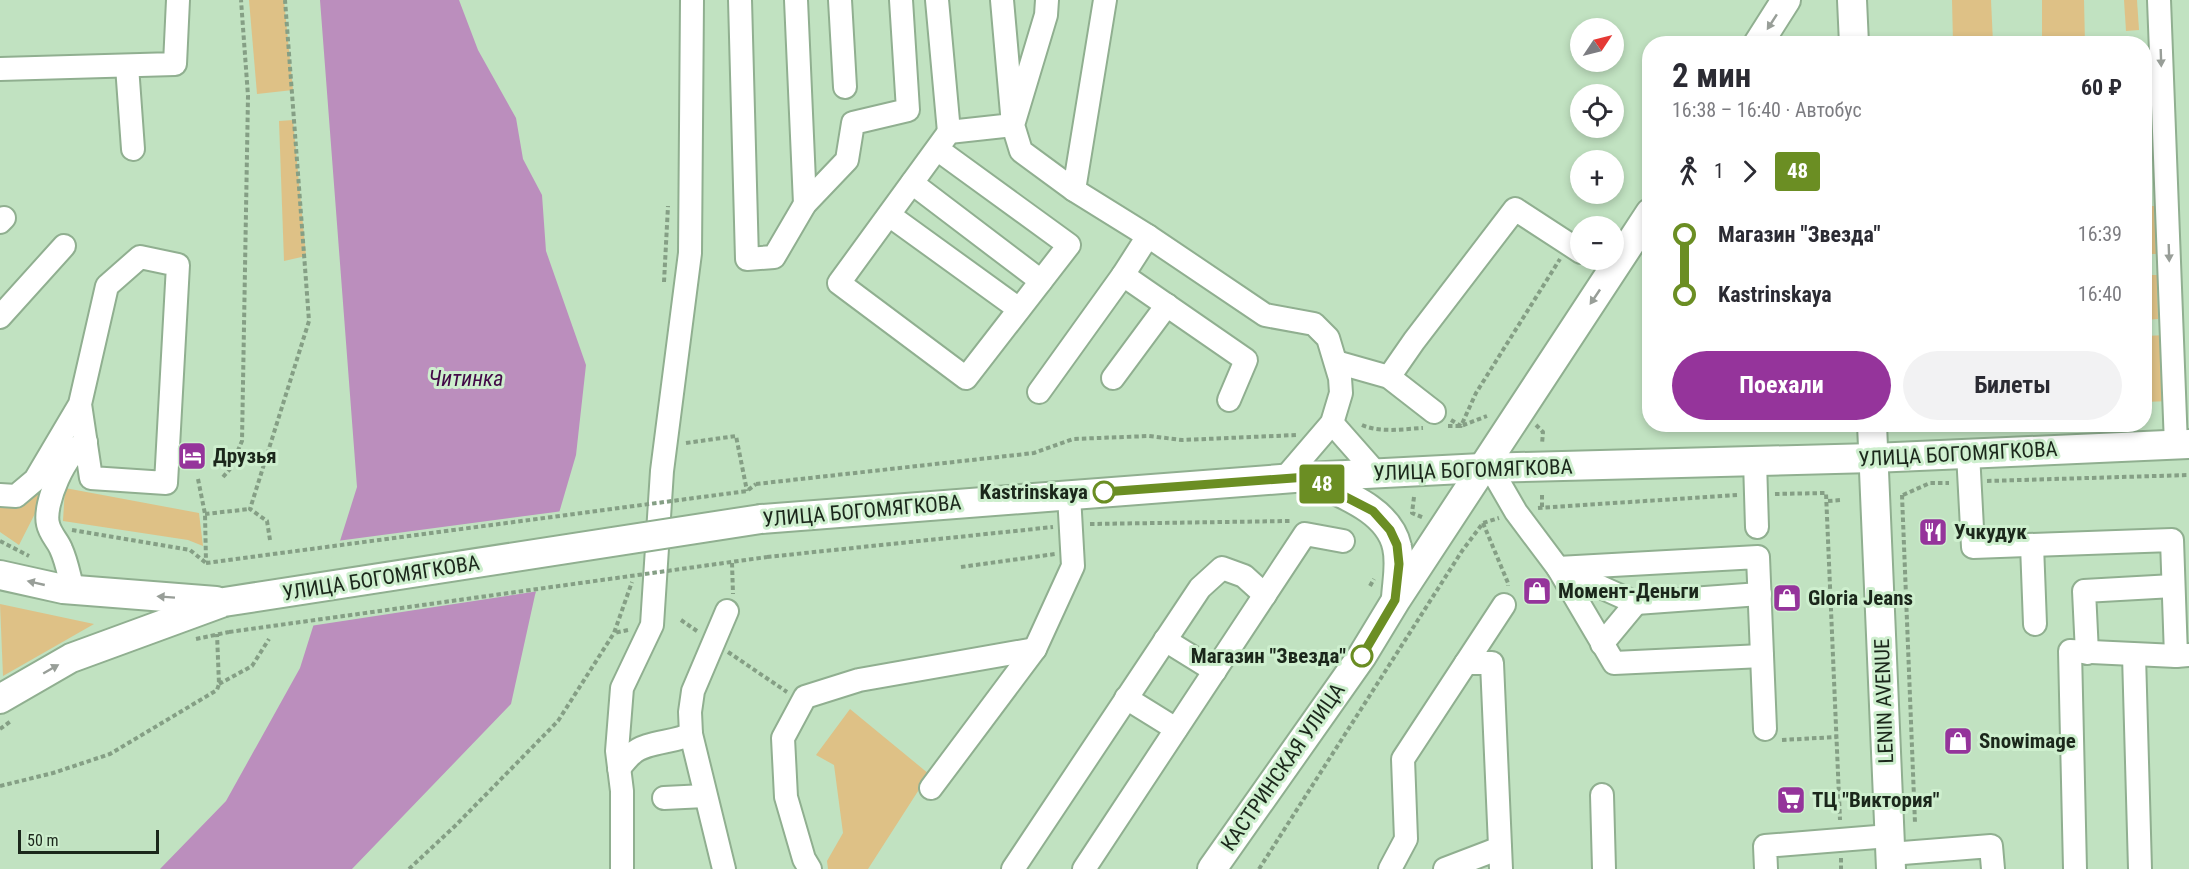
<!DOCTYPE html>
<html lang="ru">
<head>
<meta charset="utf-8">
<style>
	:root { --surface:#fff; --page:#f2f2f3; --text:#2b2b33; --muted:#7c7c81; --accent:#95349b }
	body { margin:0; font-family:"Roboto Condensed",sans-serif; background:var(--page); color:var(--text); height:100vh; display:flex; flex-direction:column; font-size:22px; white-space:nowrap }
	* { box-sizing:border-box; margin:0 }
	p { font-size:20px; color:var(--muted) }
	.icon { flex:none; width:33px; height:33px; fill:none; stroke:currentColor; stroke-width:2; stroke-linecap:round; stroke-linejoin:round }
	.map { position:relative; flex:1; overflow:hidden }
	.panel { position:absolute; left:1642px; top:36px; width:510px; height:396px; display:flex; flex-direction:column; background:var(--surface); border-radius:24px; box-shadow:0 3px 9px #0003 }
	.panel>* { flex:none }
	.badge { padding:0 12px; border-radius:4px; font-size:21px; line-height:39px }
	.needle { width:39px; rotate:55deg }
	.fabs { position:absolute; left:1570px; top:18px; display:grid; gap:12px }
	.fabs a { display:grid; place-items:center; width:54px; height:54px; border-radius:50%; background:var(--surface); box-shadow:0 3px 9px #0003; font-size:30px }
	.scale { position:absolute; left:18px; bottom:15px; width:141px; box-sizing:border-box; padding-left:6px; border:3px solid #1b271b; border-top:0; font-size:16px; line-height:21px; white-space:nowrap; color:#1b271b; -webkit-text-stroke:4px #ceefce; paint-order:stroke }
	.map>.badge { position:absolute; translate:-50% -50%; box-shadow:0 0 0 3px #fff }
	.legs { display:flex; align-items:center; gap:9px; height:66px; padding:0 30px; font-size:20px }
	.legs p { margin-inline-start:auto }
	.overview { display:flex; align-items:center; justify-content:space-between; height:102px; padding:0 30px }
	h1 { font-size:33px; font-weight:700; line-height:45px }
	.primary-button { display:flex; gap:12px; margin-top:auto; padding:12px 30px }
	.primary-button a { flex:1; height:69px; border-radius:36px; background:var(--accent); color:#fff; font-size:24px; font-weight:700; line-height:69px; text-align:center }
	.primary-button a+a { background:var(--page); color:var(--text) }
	ul { padding:0 30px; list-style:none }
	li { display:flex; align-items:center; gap:21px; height:60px; font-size:22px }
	li i { display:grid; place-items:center; width:9px; height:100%; margin:0 8px; background:currentColor }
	li i::after { content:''; width:15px; height:15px; margin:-8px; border:4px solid; border-radius:50%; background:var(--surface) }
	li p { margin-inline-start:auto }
	li:first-child i { background:linear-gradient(#0000 50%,currentColor 0) }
	li:last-child i { background:linear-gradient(currentColor 50%,#0000 0) }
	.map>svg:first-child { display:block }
	.green { fill:#dec186 }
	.water { fill:#bb8ebd }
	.pier { fill:#c1e2c1 }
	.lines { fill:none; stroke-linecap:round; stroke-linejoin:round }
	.minor-casing { stroke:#90af90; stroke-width:26 }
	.major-casing { stroke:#90af90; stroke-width:32 }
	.path { stroke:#859f85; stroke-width:4; stroke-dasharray:4.5 3; stroke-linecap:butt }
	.minor { stroke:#fff; stroke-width:22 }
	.major { stroke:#fff; stroke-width:28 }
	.major-bridge-casing { stroke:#90af90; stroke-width:32; stroke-linecap:butt }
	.path-bridge { stroke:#859f85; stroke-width:4; stroke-dasharray:4.5 3; stroke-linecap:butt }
	.major-bridge { stroke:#fff; stroke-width:28 }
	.oneway { fill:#989e98 }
	.line-1-casing { stroke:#fff; stroke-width:14 }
	.line-1 { stroke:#6b8e23; stroke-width:9 }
	.stop-1-dot { fill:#fff; stroke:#6b8e23; stroke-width:3 }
	.labels { text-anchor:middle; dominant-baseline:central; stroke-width:6; stroke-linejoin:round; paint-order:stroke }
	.street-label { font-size:21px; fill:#1b271b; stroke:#ceefce }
	.poi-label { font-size:21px; font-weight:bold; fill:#1b271b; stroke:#ceefce; text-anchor:start }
	.stop-label { font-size:21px; font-weight:bold; fill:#1b271b; stroke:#ceefce; text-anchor:end }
	.water-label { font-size:22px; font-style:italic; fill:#430a47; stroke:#ceefce }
</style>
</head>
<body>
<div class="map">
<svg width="2189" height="869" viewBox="0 0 2189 869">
	<rect width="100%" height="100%" fill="#c1e2c1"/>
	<g class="green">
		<path d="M249,0H284L293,90L257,94Z"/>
		<path d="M1952,0H1991L1993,43H1953Z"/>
		<path d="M2042,0H2084L2085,43H2042Z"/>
		<path d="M2124,0H2137L2139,30L2126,31Z"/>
		<path d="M293,120L306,256L284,261L279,121Z"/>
		<path d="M2145,206H2154L2156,254H2145Z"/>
		<path d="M2145,275H2157L2158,319L2145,320Z"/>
		<path d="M2167,335L2169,401L2145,402V336Z"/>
		<path d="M48,488L19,545L0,532V499L16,504Z"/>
		<path d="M65,488L199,513L203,546L188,540L63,521Z"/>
		<path d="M0,604L94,624L3,676Z"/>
		<path d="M850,709L929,774L868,869H828L827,861L843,833L834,765L816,755Z"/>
	</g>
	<path class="water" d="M320,0H459L478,50L516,118L523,159L542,195L546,251L586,365L576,455L535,595L511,704L352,869H160L226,801L300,668L357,487Z"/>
	<path class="pier" d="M563,511L539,591L310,626L337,541Z"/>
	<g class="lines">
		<g class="minor-casing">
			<g id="minor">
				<path d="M740,0L747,259L774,257L805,204L847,160L853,123L908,110L901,0"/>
				<path d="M796,0L805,204"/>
				<path d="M840,0L845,87"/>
				<path d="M937,0L949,132"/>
				<path d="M1047,0L1046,15L1013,125L1021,151L1074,190L1105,0"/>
				<path d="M2159,0L2176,445"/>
				<path d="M127,66L133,149"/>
				<path d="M0,69L175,64L178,0"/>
				<path d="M937,149L1069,245L966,378L839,283L949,132L1013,125L1002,0"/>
				<path d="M912,183L1041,281"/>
				<path d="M1074,190L1148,236L1123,275"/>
				<path d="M889,215L1019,309"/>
				<path d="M0,222L4,218"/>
				<path d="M1148,236L1265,315L1314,324L1328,338L1340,378L1341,393L1332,423L1284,479"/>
				<path d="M0,317L64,246"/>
				<path d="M1336,362L1389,377L1434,412"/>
				<path d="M1389,377L1414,341L1515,209L1581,252"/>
				<path d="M1113,378L1167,305"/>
				<path d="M1039,392L1123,275L1246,360L1229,400"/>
				<path d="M1332,423L1377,474"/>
				<path d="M1968,453L1973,547L2172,540L2176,656L2189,655"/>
				<path d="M1755,461L1757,527"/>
				<path d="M1490,467L1516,512L1558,568L1758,557L1765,729"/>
				<path d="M0,495L16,496L35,480L80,404L107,286L140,257L178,265L166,483L91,478L80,404"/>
				<path d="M2032,545L2035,624"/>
				<path d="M1558,568L1614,663L1762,656"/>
				<path d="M1563,570L1636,603L1760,594"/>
				<path d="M73,590C69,576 67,562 61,549C58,541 50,534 48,524C43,504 66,451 86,442"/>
				<path d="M1165,640L1215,671"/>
				<path d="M1602,644L1636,603"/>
				<path d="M2087,653L2084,591L2173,586"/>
				<path d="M2134,655L2140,869"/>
				<path d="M1466,663H1492L1501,869"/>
				<path d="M1126,698L1176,729"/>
				<path d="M619,768C623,764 627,758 632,754C646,741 674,743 691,734"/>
				<path d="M931,788L1035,649L1073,566L1069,495"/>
				<path d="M1602,795L1604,869"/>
				<path d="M664,798L705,796"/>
				<path d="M1890,854L1991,846L1993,869"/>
				<path d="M622,869V791L617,751L622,688L652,625L662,471L690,253L692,0"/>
				<path d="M724,869L691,734L690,712L693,691L727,611"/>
				<path d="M810,869L804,859L786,797L783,738L805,697L859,680L1035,649"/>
				<path d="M1013,869L1200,588L1222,568L1244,576L1265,595"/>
				<path d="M1084,869L1305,534L1343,541"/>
				<path d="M1390,869L1406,839L1403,759L1504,605"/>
				<path d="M1445,869L1500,848"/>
				<path d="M1766,869L1765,846L1889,836"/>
				<path d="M2075,869L2070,651L2176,656"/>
			</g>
		</g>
		<g class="major-casing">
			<g id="major">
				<path d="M1852,0L1854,44"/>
				<path d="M1758,44L1786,0"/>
				<path d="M1872,424L1891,869"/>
				<path d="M1309,478C1340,493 1389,509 1397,547C1401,564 1397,581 1396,598"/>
				<path d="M761,519L1307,477L1482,468L1873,458L2189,444"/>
				<path d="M0,575L63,589L216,601"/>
				<path d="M0,699L71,658L224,602"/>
				<path d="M1212,869L1362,656L1396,600L1650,213"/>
			</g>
		</g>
		<g class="path">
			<path d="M664,282L668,206"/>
			<path d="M1451,420L1461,426L1476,393L1560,259"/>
			<path d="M1362,425C1380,433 1404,429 1423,428"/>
			<path d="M1536,425L1543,432L1542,444"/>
			<path d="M1448,426H1461L1487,416"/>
			<path d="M686,443L736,436L747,491"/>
			<path d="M223,477L230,469L242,441L248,96L241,0"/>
			<path d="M198,479L205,514L206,562"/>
			<path d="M1987,481L2189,475"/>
			<path d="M756,484L1034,453L1073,439L1149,436L1182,440L1297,435"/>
			<path d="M1775,494L1826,493L1840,820"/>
			<path d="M1902,495L1915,823"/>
			<path d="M1903,495L1930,483H1949"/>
			<path d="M1414,497L1412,513L1424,518"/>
			<path d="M1828,501L1841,500"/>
			<path d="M1542,507V495"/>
			<path d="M1538,508L1737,495"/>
			<path d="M205,514L250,509"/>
			<path d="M1483,523L1508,583V586"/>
			<path d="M1090,524L1290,521"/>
			<path d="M72,530L190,550L206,563"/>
			<path d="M270,540L267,521L250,509L309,321L285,0"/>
			<path d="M0,541L29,556"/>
			<path d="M767,557L1053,527"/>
			<path d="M732,563L733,594"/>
			<path d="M961,567L1055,554"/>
			<path d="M1370,586L1374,579"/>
			<path d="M681,620L697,631"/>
			<path d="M628,630L614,633L632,582"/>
			<path d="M196,639L229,632"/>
			<path d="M728,652L787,692"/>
			<path d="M219,684L252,666L269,639"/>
			<path d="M0,729L11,721"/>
			<path d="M1782,740L1837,737"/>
			<path d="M0,786L53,773L110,754L217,690L219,684L217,634"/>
			<path d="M1841,858V869"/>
			<path d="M409,869L455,826L558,721L614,633"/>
			<path d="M1259,869L1462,551L1483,523L1499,518"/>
		</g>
		<use href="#minor" class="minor"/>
		<use href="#major" class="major"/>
		<g class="major-bridge-casing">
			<path id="major-bridge" d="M224,602L761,519"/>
		</g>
		<g class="path-bridge">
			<path d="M206,563L747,491L756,484"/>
			<path d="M229,632L767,557"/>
		</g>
		<use href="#major-bridge" class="major-bridge"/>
	</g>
	<defs><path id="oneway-solid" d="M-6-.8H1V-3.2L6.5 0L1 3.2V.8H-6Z" transform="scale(1.5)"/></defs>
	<g class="oneway">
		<use href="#oneway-solid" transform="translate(1772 22) rotate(123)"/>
		<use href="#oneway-solid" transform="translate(2161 58) rotate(88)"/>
		<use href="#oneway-solid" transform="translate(2169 253) rotate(88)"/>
		<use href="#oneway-solid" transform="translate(1595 297) rotate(124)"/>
		<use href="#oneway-solid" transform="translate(36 583) rotate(-167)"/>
		<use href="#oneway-solid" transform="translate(166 597) rotate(-176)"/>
		<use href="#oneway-solid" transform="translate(51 669) rotate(-30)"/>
	</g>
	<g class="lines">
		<g class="line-1-casing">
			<path id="line-1" d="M1104,492L1307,477L1373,511L1390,530L1397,545L1399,564L1395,600L1362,656"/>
		</g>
		<use href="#line-1" class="line-1"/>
	</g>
	<defs>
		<g id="hotel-square" transform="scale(1.5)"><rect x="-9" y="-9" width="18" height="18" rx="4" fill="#95349b" stroke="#ceefce"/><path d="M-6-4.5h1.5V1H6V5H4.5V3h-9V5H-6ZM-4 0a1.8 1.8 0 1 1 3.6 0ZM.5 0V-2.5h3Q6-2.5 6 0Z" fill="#fff"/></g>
		<g id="restaurant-square" transform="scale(1.5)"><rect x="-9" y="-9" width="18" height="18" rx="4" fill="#95349b" stroke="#ceefce"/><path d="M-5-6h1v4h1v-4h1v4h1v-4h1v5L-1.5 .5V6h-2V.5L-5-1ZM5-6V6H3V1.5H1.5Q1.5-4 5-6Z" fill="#fff"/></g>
		<g id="shop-square" transform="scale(1.5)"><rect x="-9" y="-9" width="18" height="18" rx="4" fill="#95349b" stroke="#ceefce"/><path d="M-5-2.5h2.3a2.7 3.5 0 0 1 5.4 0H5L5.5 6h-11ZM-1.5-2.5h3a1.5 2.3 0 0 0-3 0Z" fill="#fff"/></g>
		<g id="supermarket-square" transform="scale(1.5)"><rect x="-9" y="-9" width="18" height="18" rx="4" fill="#95349b" stroke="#ceefce"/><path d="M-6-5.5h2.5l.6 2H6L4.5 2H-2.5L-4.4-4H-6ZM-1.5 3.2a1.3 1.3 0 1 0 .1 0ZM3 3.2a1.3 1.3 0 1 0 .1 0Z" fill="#fff"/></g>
	</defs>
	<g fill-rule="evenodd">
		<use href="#hotel-square" x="192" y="456"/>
		<use href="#restaurant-square" x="1933" y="532"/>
		<use href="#shop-square" x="1537" y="591"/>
		<use href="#shop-square" x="1787" y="598"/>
		<use href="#shop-square" x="1958" y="741"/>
		<use href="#supermarket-square" x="1791" y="800"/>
	</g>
	<g class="stop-1-dot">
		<circle cx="1104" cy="492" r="10"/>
		<circle cx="1362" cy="656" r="10"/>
	</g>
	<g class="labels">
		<g class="street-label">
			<text transform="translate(1958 454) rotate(-3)">УЛИЦА БОГОМЯГКОВА</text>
			<text transform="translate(1473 470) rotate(-2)">УЛИЦА БОГОМЯГКОВА</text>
			<text transform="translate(862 511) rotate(-5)">УЛИЦА БОГОМЯГКОВА</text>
			<text transform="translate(381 578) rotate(-9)">УЛИЦА БОГОМЯГКОВА</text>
			<text transform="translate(1884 701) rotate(-92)">LENIN AVENUE</text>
			<text transform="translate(1283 767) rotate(-55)">КАСТРИНСКАЯ УЛИЦА</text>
		</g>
		<g class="poi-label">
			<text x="213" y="456">Друзья</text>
			<text x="1954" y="532">Учкудук</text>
			<text x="1558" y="591">Момент-Деньги</text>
			<text x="1808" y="598">Gloria Jeans</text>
			<text x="1979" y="741">Snowimage</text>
			<text x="1812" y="800">ТЦ "Виктория"</text>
		</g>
		<g class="stop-label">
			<text x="1088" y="492">Kastrinskaya</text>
			<text x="1346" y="656">Магазин "Звезда"</text>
		</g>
		<g class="water-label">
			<text x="466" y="378">Читинка</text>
		</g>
	</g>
</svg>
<div class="fabs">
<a><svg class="needle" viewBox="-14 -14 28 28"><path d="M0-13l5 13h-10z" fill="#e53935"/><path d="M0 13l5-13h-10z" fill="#7c7c81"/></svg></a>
<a><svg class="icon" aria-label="locate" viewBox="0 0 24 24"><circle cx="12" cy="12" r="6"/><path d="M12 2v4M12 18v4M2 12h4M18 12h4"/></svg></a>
<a>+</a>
<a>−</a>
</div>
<div class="scale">50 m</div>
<b class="badge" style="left:1322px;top:484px;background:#6b8e23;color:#fff">48</b>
<section class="panel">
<div class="overview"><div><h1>2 мин</h1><p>16:38 – 16:40 · Автобус</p></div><b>60 ₽</b></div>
<div class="legs"><svg class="icon" aria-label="walk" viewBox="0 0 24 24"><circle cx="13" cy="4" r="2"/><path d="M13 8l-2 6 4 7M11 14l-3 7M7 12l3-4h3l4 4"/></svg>1<svg class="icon" aria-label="forward" viewBox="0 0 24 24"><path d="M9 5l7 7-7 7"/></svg><b class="badge" style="background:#6b8e23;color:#fff">48</b></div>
<ul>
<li><i style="color:#6b8e23"></i><b>Магазин &quot;Звезда&quot;</b><p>16:39</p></li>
<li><i style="color:#6b8e23"></i><b>Kastrinskaya</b><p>16:40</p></li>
</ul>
<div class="primary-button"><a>Поехали</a><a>Билеты</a></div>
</section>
</div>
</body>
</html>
